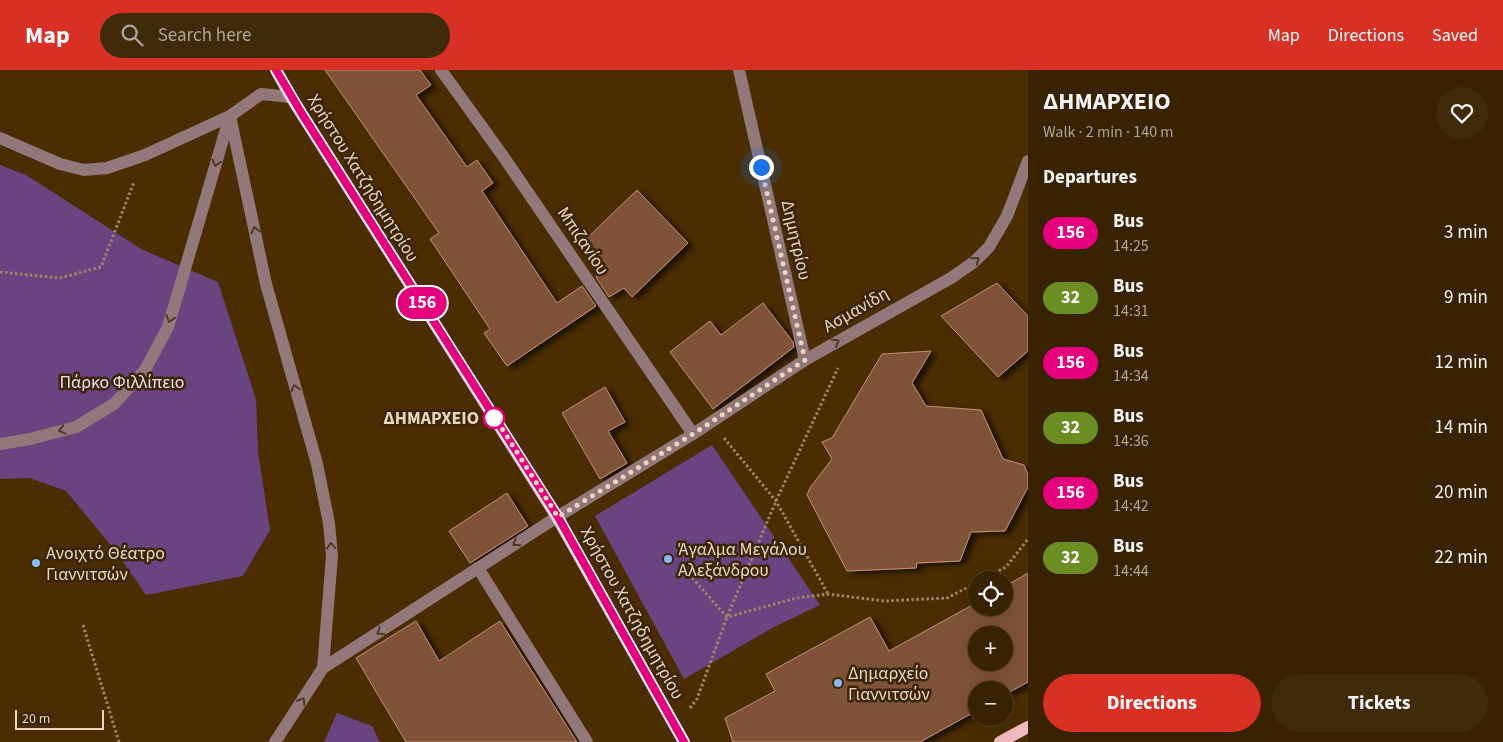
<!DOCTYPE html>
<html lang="en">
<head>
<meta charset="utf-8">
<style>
	:root { --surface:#382200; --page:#3f2a0a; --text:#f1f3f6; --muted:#aba499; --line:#523f22; --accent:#d93025 }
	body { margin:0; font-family:"Source Sans 3",sans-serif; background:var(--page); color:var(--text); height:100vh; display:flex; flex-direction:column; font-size:19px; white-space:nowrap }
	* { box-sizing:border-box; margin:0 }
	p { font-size:16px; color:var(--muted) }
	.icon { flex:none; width:28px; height:28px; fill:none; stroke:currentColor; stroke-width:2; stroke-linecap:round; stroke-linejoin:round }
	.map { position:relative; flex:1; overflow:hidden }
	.sheet { display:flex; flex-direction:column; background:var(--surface); width:475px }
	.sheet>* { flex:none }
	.badge { padding:0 10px; border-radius:16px; font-size:18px; line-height:32px }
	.tools { position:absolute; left:968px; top:501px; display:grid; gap:10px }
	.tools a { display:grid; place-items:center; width:45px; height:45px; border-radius:50%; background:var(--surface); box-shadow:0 5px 20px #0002,0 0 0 1px var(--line); font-size:25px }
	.scale { position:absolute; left:15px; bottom:12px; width:89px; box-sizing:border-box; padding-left:5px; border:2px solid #e9d6c1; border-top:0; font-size:14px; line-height:18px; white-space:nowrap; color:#e9d6c1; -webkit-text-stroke:4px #3b2504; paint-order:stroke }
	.you { position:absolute; width:25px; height:25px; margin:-12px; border:4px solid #fff; border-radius:50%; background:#1a73e8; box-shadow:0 0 0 8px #1a73e833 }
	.map>.badge { position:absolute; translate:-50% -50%; box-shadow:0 0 0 2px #fff }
	h2 { padding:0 15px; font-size:19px; line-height:45px }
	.round { display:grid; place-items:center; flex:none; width:52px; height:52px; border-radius:26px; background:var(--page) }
	.headline { display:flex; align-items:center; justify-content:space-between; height:85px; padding:0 15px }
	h1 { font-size:24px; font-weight:700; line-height:38px }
	.button { display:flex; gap:10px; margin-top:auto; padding:10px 15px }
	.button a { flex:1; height:58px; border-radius:30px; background:var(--accent); color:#fff; font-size:20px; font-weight:700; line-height:58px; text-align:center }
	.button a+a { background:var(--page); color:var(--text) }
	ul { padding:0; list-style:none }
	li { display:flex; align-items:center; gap:15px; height:65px; padding:0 15px }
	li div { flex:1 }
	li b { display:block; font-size:19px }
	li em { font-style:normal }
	li .badge { min-width:55px; font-weight:700; text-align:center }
	header { display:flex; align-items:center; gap:30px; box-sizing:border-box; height:70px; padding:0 25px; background:var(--accent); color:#fff }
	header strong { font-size:24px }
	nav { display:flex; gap:28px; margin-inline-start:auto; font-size:18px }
	.search { width:350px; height:45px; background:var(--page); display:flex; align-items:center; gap:12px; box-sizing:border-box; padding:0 18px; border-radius:28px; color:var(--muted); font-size:19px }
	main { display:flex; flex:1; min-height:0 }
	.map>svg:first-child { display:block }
	.green { fill:#6a4481 }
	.building { fill:#7e5237; stroke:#c29175; fill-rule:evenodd; filter:url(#shadow) }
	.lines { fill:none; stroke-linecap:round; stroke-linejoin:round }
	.path { stroke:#9d8665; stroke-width:3; stroke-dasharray:2.5 2.5; stroke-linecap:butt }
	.minor { stroke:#92787b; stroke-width:12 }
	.major { stroke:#f0bbc1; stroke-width:12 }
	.oneway { stroke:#513a22 }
	.line-casing { stroke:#fff; stroke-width:11 }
	.line { stroke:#e6007e; stroke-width:8 }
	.walk { stroke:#e9d6c1; stroke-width:5; stroke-dasharray:0 9 }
	.stop-dot { fill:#fff; stroke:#e6007e; stroke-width:2.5 }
	.poi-dot { fill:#83bcfb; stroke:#3b2504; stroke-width:2 }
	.labels { text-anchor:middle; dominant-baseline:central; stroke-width:5; stroke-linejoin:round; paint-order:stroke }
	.street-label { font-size:18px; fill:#e9d6c1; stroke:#3b2504 }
	.park-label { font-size:18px; fill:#ecdff5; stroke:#3b2504 }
	.stop-label { font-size:18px; font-weight:bold; fill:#e9d6c1; stroke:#3b2504; text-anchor:end }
	.poi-label { font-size:18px; fill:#e9d6c1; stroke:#3b2504; text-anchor:start }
</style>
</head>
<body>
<header>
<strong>Map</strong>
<div class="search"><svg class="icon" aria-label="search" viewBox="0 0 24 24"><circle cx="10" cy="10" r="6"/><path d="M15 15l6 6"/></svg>Search here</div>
<nav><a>Map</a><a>Directions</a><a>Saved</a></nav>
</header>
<main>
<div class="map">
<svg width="1028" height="672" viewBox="0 0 1028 672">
	<defs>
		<filter id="shadow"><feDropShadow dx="5.5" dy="3" stdDeviation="2.5" flood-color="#0009"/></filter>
	</defs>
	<rect width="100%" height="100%" fill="#4a2d00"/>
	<g class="green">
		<path d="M0,95L26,105L143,180L218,212L256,329L258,382L270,460L243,506L146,525L114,479L66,421L30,408L0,409Z"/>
		<path d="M712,375L820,535L774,557L684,609L595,446Z"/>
		<path d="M337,643L372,656L380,672H324Z"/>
	</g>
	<g class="building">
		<path d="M325,0H420L431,15L416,25L467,97L477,90L493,113L482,121L557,233L582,216L596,236L507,296L484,263L490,259L430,169L439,163Z"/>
		<path d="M637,120L688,173L632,227L624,218L609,227L596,207L607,200L581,174Z"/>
		<path d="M997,213L1028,246V281L998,307L941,246Z"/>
		<path d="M763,233L793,272L794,277L713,339L670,282L710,251L721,265Z"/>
		<path d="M931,281L912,313L926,336L981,340L1003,389L1024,395L1028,405V417L1005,461L971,462L960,491L917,493L916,498L847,501L807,425L810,418L832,389L822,372L832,368L882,284Z"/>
		<path d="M605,317L625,352L608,361L627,393L600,409L562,343Z"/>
		<path d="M507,423L528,456L470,493L449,461Z"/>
		<path d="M1028,503V612L1004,625V620H976V641L920,672H733L725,648L775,621L766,604L870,547L889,581L976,533V538H1004V517ZM976,565H1004V592H976Z"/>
		<path d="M416,551L439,591L500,551L577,672H406L356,588Z"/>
	</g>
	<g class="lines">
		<g class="path">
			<path d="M0,202L60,208L101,197L134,112"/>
			<path d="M724,368L776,431L828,524"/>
			<path d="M683,496L695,511L727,547L797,528L828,524L884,531L947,528L976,513"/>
			<path d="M981,510L1006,497L1028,469"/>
			<path d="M83,555L119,672"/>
			<path d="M690,638L697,629L727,547L776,431L838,298"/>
		</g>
		<g class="minor">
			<path d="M441,0L503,86L693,364"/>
			<path d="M739,0L805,290"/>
			<path d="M230,46L266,214L317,394L329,453L332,486L323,598L275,672"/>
			<path d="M0,68L60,94L84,100L107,98L145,85L230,46L261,24L291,27"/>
			<path d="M0,374L30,369L76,357L114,334L145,300L168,257L229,49"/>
			<path d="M478,498L587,672"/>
			<path d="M323,598L557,447L693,364L805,290L951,208L974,192L989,177L1007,146L1028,91"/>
		</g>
		<g class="major">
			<path d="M276,0L291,27L557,447L684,672"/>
			<path d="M1000,672L1028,657"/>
		</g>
	</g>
	<defs><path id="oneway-chevron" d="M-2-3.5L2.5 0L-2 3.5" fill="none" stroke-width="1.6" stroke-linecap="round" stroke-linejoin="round" transform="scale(1.25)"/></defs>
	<g class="oneway">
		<use href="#oneway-chevron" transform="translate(216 93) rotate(106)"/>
		<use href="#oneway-chevron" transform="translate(255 160) rotate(-102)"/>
		<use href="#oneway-chevron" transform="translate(976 190) rotate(-40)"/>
		<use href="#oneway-chevron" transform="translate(170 249) rotate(107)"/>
		<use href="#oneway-chevron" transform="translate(836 272) rotate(-30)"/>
		<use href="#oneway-chevron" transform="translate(295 318) rotate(-105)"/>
		<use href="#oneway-chevron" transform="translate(62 360) rotate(165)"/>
		<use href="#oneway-chevron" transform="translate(516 473) rotate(147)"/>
		<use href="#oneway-chevron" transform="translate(331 476) rotate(-94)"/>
		<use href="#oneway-chevron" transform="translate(380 562) rotate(147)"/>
		<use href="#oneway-chevron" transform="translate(302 631) rotate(-57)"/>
	</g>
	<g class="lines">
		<g class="line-casing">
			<path id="line" d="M276,0L302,44L558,447L684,672"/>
		</g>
		<use href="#line" class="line"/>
		<path class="walk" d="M494,348V346L558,447L693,364L805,290L761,97"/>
	</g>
	<circle class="stop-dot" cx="494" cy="348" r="10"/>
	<g class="poi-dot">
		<circle cx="668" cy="489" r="5"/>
		<circle cx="36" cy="493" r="5"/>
		<circle cx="838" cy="613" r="5"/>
	</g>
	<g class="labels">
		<g class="street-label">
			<text transform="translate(363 108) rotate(58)">Χρήστου Χατζηδημητρίου</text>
			<text transform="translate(796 170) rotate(77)">Δημητρίου</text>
			<text transform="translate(583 171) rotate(56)">Μπιζανίου</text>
			<text transform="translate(856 240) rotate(-30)">Ασμανίδη</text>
			<text transform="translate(632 543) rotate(61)">Χρήστου Χατζηδημητρίου</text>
		</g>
		<g class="park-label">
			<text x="122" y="312">Πάρκο Φιλλίπειο</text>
		</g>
		<g class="stop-label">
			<text x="479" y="348">ΔΗΜΑΡΧΕΙΟ</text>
		</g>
		<g class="poi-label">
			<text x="678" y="479">Άγαλμα Μεγάλου<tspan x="678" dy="21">Αλεξάνδρου</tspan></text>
			<text x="46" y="483">Ανοιχτό Θέατρο<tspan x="46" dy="21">Γιαννιτσών</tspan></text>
			<text x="848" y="603">Δημαρχείο<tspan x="848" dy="21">Γιαννιτσών</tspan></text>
		</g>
	</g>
</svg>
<div class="tools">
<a><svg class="icon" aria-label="locate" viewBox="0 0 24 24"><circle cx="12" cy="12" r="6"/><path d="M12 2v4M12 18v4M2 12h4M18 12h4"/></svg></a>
<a>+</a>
<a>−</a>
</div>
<div class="scale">20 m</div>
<div class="you" style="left:761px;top:97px"></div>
<b class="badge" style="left:422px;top:233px;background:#e6007e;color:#fff">156</b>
</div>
<section class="sheet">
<div class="headline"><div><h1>ΔΗΜΑΡΧΕΙΟ</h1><p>Walk · 2 min · 140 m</p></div><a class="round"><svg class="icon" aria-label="heart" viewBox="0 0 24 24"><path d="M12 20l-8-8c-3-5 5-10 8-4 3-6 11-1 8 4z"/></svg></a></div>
<h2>Departures</h2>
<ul>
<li><span class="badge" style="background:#e6007e;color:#fff">156</span><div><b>Bus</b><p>14:25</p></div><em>3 min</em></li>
<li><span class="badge" style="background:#6b8e23;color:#fff">32</span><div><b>Bus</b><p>14:31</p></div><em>9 min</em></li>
<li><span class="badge" style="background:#e6007e;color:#fff">156</span><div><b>Bus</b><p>14:34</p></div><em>12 min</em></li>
<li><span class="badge" style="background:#6b8e23;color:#fff">32</span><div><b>Bus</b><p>14:36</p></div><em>14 min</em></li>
<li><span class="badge" style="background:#e6007e;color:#fff">156</span><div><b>Bus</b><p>14:42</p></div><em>20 min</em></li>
<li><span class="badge" style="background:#6b8e23;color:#fff">32</span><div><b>Bus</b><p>14:44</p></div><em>22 min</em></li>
</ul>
<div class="button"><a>Directions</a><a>Tickets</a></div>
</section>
</main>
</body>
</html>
